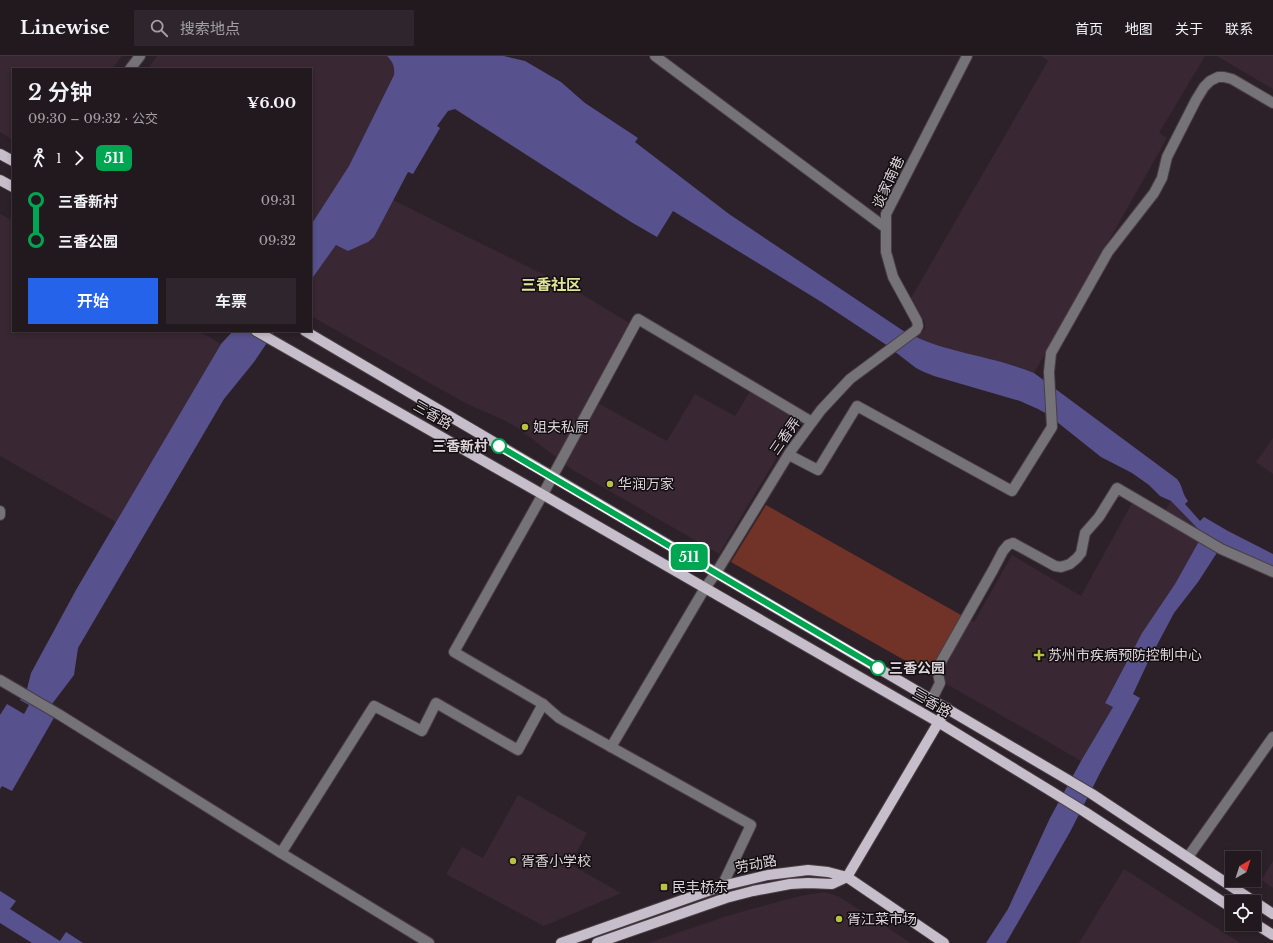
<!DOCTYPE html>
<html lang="zh">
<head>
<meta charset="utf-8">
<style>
	:root { --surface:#22191f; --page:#2e262c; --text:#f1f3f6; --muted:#a2a0a4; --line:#3f383d; --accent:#2563eb }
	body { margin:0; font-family:"Libre Baskerville","Noto Sans SC",serif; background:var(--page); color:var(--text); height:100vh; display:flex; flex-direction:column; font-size:15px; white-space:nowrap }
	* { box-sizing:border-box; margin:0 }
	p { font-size:13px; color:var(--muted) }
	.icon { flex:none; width:22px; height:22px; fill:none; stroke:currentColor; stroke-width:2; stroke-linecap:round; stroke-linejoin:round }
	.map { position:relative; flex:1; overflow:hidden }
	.panel { position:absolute; left:12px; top:12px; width:300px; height:264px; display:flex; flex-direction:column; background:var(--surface); border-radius:0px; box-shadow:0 2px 6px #0003,0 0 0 1px var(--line) }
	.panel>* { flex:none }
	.badge { padding:0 8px; border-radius:6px; font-size:14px; line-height:26px }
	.needle { width:26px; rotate:39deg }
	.buttons { position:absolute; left:1225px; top:795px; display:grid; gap:8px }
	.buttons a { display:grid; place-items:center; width:36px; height:36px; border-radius:0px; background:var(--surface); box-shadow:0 2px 6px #0003,0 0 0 1px var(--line); font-size:20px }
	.map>.badge { position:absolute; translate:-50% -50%; box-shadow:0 0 0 2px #fff }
	.legs { display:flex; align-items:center; gap:6px; height:44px; padding:0 16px; font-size:13px }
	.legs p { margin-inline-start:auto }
	.headline { display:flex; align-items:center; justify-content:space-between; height:68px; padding:0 16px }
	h1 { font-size:22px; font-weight:600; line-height:30px }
	.primary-button { display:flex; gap:8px; margin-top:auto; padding:8px 16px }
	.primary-button a { flex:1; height:46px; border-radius:0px; background:var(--accent); color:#fff; font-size:16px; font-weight:600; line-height:46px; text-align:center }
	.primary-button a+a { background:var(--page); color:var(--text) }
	ul { padding:0 16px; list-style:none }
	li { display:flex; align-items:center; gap:14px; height:40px; font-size:15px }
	li i { display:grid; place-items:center; width:6px; height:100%; margin:0 5px; background:currentColor }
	li i::after { content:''; width:10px; height:10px; margin:-5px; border:3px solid; border-radius:50%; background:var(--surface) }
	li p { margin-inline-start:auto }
	li:first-child i { background:linear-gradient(#0000 50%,currentColor 0) }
	li:last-child i { background:linear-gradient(currentColor 50%,#0000 0) }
	header { display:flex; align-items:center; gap:24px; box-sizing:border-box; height:56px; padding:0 20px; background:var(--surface); border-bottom:1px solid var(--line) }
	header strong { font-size:19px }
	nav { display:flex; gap:22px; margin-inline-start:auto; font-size:14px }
	.search { width:280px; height:36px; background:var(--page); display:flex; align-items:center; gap:10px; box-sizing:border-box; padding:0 14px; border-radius:0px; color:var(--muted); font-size:15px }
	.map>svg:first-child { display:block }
	.built { fill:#392733 }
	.green { fill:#713327 }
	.water { fill:#57518d }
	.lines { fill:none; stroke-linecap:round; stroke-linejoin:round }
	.minor-casing { stroke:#493e45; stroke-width:12 }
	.major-casing { stroke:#493e45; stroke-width:12 }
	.minor { stroke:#757278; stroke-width:10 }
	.major { stroke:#c6becb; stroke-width:10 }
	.line-1-casing { stroke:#fff; stroke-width:9 }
	.line-1 { stroke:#00a651; stroke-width:6 }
	.poi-dot { fill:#b9c046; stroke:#120d10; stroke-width:1.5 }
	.stop-1-dot { fill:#fff; stroke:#00a651; stroke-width:2 }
	.labels { text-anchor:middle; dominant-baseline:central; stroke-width:3; stroke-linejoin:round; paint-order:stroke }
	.street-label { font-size:14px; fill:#ddd5da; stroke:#120d10 }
	.poi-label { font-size:14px; fill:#ddd5da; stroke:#120d10; text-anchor:start }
	.stop-label { font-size:14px; font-weight:bold; fill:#ddd5da; stroke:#120d10; text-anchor:end }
	.neighbourhood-label { font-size:15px; font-weight:bold; fill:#dee597; stroke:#120d10 }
</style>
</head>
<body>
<header>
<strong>Linewise</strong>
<div class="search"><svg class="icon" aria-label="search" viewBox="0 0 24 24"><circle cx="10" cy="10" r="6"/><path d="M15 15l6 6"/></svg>搜索地点</div>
<nav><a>首页</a><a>地图</a><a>关于</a><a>联系</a></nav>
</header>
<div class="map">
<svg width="1273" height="887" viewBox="0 0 1273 887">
	<rect width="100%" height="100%" fill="#2d2129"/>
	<g class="built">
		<path d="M0,0H122L112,13H13V84L0,76Z"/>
		<path d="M157,0H387L391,3L395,13L394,19L349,110L311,169V13H148Z"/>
		<path d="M1041,0H1205L1159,77L1167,82L1034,317L1017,310L959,296L915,282L925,273V266L910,244L1048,5Z"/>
		<path d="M1217,0H1273V33Z"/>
		<path d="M393,144L575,234L636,271L594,345L667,385L695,338L735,360L751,334L799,364L719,498L573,414L519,373L506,365L467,348L311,260V224L336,189L374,181Z"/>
		<path d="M0,158L13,165V275H199L221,288L116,466L0,400Z"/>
		<path d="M1273,382V418L1256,406Z"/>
		<path d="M1171,445L1203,478L1175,528L1142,577L1105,646L1113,651L1081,705L1045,684L936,622L968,563L974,566L1012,499L1081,540L1132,447L1160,463Z"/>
		<path d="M518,739L587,777L570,808L621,837L544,870L446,818L462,791L483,802Z"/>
		<path d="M1273,805V832L1261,824Z"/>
		<path d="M1124,813L1234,883L1240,887H1079Z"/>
		<path d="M824,836L838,840L911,887H648L730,859L800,840Z"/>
	</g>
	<path class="green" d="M766,449L968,563L936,622L731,506Z"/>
	<g class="water">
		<path d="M387,0H504L525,5L561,26L585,47L638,82L635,86L729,158L902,274C942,297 991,299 1034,317L1177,423C1183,430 1182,438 1188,445L1185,448L1200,465L1204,461L1228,475L1273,498V512L1222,489L1198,526L1174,557L1148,606L1133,638L1140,642L1100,717L1070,776L1006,887H986L1008,853L1050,762L1081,705L1113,651L1105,647L1142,577L1175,528L1203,478L1171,445L1160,440L1149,429L1132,417L1101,401L1047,358L1038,353L1020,345L934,320L924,316L916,312L885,288L823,247L673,155L657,181L631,166L455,53L448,55L437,70L440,72L413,118L408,116L374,181L368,186L348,195L336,189L311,224V169L349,110L394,19C395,11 393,6 387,0Z"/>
		<path d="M233,275H275L254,306L224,343L78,592L74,619L52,648L59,653L12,735L2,730L0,733V659L7,648L24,658L29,649L20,644L27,633L31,617L76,534L221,288Z"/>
		<path d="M0,835L16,845L10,853L60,885L66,876L83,887H32L0,867Z"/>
	</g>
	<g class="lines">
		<g class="minor-casing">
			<g id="minor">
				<path d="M655,0L886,172"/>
				<path d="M130,13L140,0"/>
				<path d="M789,399L818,414L857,350L1012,435L1052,371L1049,316L1051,297L1108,196L1154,137L1162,122L1167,101L1196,44L1204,31L1210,25L1218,21H1224L1232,23L1273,47"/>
				<path d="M0,455V459"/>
				<path d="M0,624L60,659L281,797L429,887"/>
				<path d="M932,643L940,627L937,613L993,514L1003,495L1008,489L1013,487L1055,510L1061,511L1070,508L1077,502L1081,497L1085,477L1099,461L1117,432L1221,493L1273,516"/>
				<path d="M611,691L705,532L716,517L790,396L821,354L850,323L916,274L918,270L917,265L893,221L886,196V158L967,0"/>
				<path d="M281,797L374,650L422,675L436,647L518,694L543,648"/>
				<path d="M1188,801L1273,681"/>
				<path d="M722,830L751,769L559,662L543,648L454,596L543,438L638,263L812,366"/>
			</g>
		</g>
		<g class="major-casing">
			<g id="major">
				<path d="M0,98L13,105"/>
				<path d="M0,124L13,131"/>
				<path d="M256,275L547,441L938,666L1085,756L1232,852"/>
				<path d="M305,275L1092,738L1273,858"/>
				<path d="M1254,867L1273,879"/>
				<path d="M561,887L722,830L768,819L808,814L828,816L847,821L944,887"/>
				<path d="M597,887L726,842L753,835L790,828L808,827L832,828L847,821L947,652"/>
			</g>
		</g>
		<use href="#minor" class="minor"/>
		<use href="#major" class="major"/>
	</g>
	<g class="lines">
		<g class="line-1-casing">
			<path id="line-1" d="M499,390L878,612"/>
		</g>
		<use href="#line-1" class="line-1"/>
	</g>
	<g class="poi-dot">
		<circle cx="525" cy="371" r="4"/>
		<circle cx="610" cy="428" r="4"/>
		<path d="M1037 593h4v4h4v4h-4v4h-4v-4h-4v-4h4z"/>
		<circle cx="513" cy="805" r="4"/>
		<rect x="660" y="827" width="8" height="8" rx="2"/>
		<circle cx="839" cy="863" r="4"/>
	</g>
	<g class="stop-1-dot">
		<circle cx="499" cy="390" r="7"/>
		<circle cx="878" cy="612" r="7"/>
	</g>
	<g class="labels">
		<g class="street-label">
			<text transform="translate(888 126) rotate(-65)">谈家南巷</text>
			<text transform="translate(433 359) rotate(30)">三香路</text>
			<text transform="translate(785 380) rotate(-55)">三香弄</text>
			<text transform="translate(932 647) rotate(30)">三香路</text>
			<text transform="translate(756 808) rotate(-11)">劳动路</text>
		</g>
		<g class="poi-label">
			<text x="533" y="371">姐夫私厨</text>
			<text x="618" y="428">华润万家</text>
			<text x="1048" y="599">苏州市疾病预防控制中心</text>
			<text x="521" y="805">胥香小学校</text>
			<text x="672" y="831">民丰桥东</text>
			<text x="847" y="863">胥江菜市场</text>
		</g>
		<g class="stop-label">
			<text x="488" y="390">三香新村</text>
			<text x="889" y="612" text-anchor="start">三香公园</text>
		</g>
		<g class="neighbourhood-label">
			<text x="551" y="228">三香社区</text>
		</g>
	</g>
</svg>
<div class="buttons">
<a><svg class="needle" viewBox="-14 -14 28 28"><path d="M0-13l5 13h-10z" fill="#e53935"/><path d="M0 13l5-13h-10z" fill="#a2a0a4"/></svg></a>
<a><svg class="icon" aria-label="locate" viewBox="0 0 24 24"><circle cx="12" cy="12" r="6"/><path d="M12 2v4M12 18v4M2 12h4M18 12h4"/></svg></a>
</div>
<b class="badge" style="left:689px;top:501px;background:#00a651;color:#fff">511</b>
<section class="panel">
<div class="headline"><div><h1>2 分钟</h1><p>09:30 – 09:32 · 公交</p></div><b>¥6.00</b></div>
<div class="legs"><svg class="icon" aria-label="walk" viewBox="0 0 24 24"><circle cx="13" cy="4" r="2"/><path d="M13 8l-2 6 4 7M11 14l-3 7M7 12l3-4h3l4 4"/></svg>1<svg class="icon" aria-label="forward" viewBox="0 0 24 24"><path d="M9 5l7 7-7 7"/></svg><b class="badge" style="background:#00a651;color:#fff">511</b></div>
<ul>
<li><i style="color:#00a651"></i><b>三香新村</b><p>09:31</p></li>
<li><i style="color:#00a651"></i><b>三香公园</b><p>09:32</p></li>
</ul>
<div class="primary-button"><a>开始</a><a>车票</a></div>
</section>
</div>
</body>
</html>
